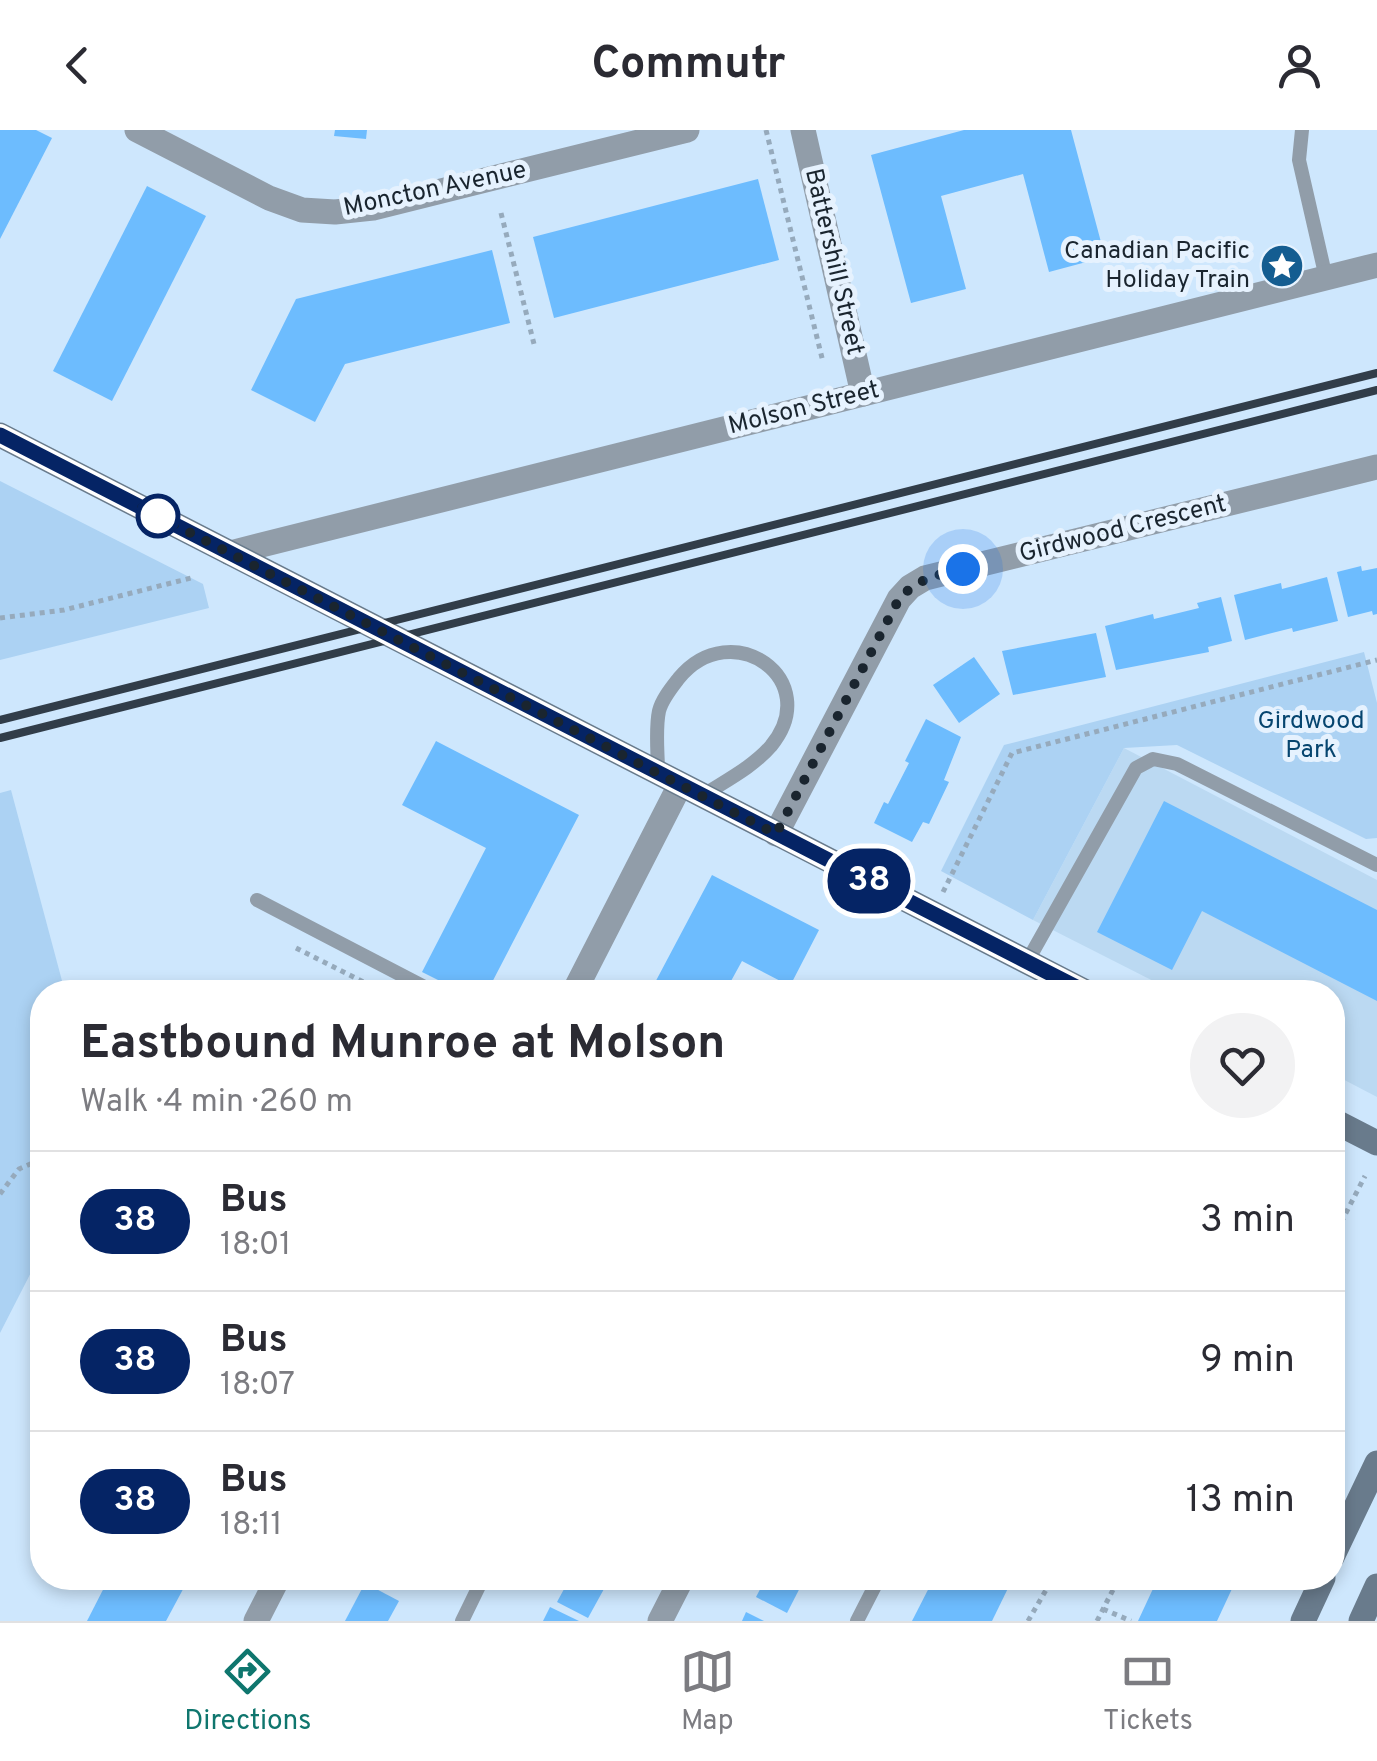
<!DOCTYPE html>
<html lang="en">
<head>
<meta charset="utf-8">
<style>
	:root { --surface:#fff; --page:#f2f2f3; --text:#2b2b33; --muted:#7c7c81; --line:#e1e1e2; --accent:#0f766e }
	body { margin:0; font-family:Overpass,sans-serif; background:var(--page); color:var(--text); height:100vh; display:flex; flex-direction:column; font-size:38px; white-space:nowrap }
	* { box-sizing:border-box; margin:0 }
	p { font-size:32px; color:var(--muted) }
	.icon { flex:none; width:55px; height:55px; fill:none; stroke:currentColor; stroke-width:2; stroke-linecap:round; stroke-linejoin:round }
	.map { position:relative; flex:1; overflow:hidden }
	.panel { position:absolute; left:30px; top:850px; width:1315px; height:610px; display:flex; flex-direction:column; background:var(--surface); border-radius:40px; box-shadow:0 5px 15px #0003 }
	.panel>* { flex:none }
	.badge { padding:0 20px; border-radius:32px; font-size:35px; line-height:65px }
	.you { position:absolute; width:50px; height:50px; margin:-25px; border:8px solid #fff; border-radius:50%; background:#1a73e8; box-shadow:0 0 0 15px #1a73e833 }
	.map>.badge { position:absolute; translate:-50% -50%; box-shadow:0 0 0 5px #fff }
	.round { display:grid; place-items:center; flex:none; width:105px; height:105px; border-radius:52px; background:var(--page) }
	.summary { display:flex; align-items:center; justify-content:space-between; height:170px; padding:0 50px }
	h1 { font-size:48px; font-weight:700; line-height:75px }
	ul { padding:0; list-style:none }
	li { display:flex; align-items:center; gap:30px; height:140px; padding:0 50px; border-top:2px solid var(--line) }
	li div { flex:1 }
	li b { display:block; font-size:38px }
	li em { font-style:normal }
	li .badge { min-width:110px; font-weight:700; text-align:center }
	header { display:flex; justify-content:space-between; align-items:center; height:130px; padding:0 50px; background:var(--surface); font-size:45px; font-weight:700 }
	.dock { display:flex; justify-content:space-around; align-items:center; height:140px; border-top:2px solid var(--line); background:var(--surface); font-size:28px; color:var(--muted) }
	.dock a { display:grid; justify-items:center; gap:5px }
	.dock .active { color:var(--accent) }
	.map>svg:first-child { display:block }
	.built { fill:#bbd9f2 }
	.green { fill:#acd2f3 }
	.building { fill:#6dbcfe }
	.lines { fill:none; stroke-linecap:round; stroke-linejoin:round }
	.path { stroke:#96aabc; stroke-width:5; stroke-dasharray:5 5; stroke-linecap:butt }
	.lane { stroke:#919da9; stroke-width:14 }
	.street { stroke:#919da9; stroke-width:25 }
	.secondary { stroke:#697b8c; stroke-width:25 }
	.rail { stroke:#313d49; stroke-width:8 }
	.line-casing { stroke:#fff; stroke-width:22 }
	.line { stroke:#052465; stroke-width:15 }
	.walk { stroke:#1a252f; stroke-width:10; stroke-dasharray:0 18 }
	.stop-dot { fill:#fff; stroke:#052465; stroke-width:5 }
	.labels { text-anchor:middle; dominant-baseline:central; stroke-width:10; stroke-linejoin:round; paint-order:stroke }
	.street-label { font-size:25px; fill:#1a252f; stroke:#e6f2fe }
	.poi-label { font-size:25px; fill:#1a252f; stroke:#e6f2fe; text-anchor:end }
	.park-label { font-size:25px; fill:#06456f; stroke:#e6f2fe }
</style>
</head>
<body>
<header><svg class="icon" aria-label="back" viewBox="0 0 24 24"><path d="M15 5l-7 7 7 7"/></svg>Commutr<svg class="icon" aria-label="person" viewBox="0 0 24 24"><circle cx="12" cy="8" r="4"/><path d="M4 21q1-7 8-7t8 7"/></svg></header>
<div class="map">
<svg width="1377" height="1491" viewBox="0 0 1377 1491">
	<rect width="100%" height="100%" fill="#cee7fd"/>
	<path class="built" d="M1124,618L1377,750V967L1333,944L1332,862H1175L1033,790Z"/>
	<g class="green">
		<path d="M0,351L203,454L209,478L0,530Z"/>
		<path d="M1364,522L1377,573V708L1366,709L1177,615L1124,618L1033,790L941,741L1004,615Z"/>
		<path d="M11,660L65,862H42V1121L0,1203V663Z"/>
	</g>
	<g class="building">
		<path d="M0,0H36L52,8L0,109Z"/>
		<path d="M335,0H367L366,9L334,6Z"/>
		<path d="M964,0H1071L1105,127L1049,142L1023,44L941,66L966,159L911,173L871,25Z"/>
		<path d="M758,49L779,130L554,188L533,107Z"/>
		<path d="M147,56L206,86L112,271L53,241Z"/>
		<path d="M492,120L510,193L345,234L315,292L251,260L296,169Z"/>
		<path d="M1361,436L1362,441L1377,438V484L1373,485L1372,481L1348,487L1337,442Z"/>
		<path d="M1327,447L1338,491L1293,502L1292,498L1245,510L1234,465L1281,453L1282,459Z"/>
		<path d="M1221,467L1232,511L1208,517L1209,522L1116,540L1105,496L1153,484L1154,489L1199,478L1197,473Z"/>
		<path d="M1096,503L1106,547L1013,565L1002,521Z"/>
		<path d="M974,527L1000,564L959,593L933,555Z"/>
		<path d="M926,589L961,607L944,650L949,652L929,694L923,692L912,712L874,693L884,672L888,674L909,633L905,631Z"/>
		<path d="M436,611L579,685L487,862H462L422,842L486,718L402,675Z"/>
		<path d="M1164,671L1377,780V871L1202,781L1172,840L1097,802Z"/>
		<path d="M712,745L819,800L790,856L742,831L725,862H650Z"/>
		<path d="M109,1448H189L166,1491H87Z"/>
		<path d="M386,1448H414L408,1459Z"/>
		<path d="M570,1448H610L588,1488L557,1472Z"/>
		<path d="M766,1448H805L787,1483L756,1467Z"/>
		<path d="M934,1448H1013L992,1491H912Z"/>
		<path d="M1158,1448H1237L1217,1491H1138Z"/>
		<path d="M365,1453L399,1471L388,1491H345Z"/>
		<path d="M550,1477L579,1491H543Z"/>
		<path d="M746,1482L764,1491H742Z"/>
	</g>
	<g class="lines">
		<g class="path">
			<path d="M766,0L823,232"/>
			<path d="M501,83L534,214"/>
			<path d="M0,488L64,480L195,447"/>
			<path d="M943,762L1012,623L1377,530"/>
			<path d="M296,818L383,862"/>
			<path d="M0,1064L19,1039L42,1029"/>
			<path d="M1332,1110L1365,1046"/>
			<path d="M1103,1479L1131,1491"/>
			<path d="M1028,1491L1053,1448"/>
			<path d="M1097,1491L1119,1448"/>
		</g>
		<g class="lane">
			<path d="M1302,0L1299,30L1326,148"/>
			<path d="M658,643C658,623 655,600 659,581C662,569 672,557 679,548C732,484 825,550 771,616C753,637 725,651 702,666"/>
			<path d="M257,770L434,862"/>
			<path d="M1027,832L1136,638L1153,629L1177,634L1377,735"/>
			<path d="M462,1491L483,1448"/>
			<path d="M857,1491L879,1448"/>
		</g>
		<g class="street">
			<path d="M137,0L269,68L302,80L335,82L373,78L687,0"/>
			<path d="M803,0L863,264"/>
			<path d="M230,423L1377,135"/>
			<path d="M776,704L899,469L910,457L925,448L1377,337"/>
			<path d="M574,862L680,655"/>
			<path d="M256,1491L278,1448"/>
			<path d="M660,1491L682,1448"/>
		</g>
		<g class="secondary">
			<path d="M0,305L1086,862"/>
			<path d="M1332,990L1377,1013"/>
			<path d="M1332,1427L1377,1333"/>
			<path d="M1303,1491L1323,1448"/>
			<path d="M1361,1491L1377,1456"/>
		</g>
		<g class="rail">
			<path d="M0,590L1377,243"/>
			<path d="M0,608L1377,260"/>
		</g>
	</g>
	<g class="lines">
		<g class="line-casing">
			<path id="line" d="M0,305L1086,862"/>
		</g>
		<use href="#line" class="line"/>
		<path class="walk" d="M158,386L142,378L776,704L899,469C917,449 937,445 963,439"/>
	</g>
	<defs>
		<g id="sight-disc" transform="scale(2.25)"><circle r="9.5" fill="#145d91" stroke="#e6f2fe"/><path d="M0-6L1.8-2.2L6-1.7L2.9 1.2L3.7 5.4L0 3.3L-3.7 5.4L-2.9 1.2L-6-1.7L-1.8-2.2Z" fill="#fff"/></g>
	</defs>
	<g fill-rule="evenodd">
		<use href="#sight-disc" x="1282" y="136"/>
	</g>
	<circle class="stop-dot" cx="158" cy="386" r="20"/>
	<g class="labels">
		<g class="street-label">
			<text transform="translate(435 60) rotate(-12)">Moncton Avenue</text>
			<text transform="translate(833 132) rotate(77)">Battershill Street</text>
			<text transform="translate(804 279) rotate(-14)">Molson Street</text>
			<text transform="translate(1123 400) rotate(-14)">Girdwood Crescent</text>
		</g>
		<g class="poi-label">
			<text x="1250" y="122">Canadian Pacific<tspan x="1250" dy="29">Holiday Train</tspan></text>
		</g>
		<g class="park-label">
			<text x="1311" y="592">Girdwood<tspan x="1311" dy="29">Park</tspan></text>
		</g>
	</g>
</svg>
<div class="you" style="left:963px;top:439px"></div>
<b class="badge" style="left:869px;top:751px;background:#052465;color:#fff">38</b>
<section class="panel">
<div class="summary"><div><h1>Eastbound Munroe at Molson</h1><p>Walk · 4 min · 260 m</p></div><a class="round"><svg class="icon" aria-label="heart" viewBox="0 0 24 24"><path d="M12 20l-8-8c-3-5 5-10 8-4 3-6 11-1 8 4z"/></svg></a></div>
<ul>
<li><span class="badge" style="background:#052465;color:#fff">38</span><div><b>Bus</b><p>18:01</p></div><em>3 min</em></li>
<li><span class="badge" style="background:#052465;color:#fff">38</span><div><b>Bus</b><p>18:07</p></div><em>9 min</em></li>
<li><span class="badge" style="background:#052465;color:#fff">38</span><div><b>Bus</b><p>18:11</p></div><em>13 min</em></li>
</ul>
</section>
</div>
<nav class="dock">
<a class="active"><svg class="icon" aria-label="directions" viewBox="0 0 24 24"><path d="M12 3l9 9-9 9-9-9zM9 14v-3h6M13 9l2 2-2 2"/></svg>Directions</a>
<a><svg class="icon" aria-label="map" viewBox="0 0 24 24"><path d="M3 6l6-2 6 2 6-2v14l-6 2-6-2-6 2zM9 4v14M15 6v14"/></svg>Map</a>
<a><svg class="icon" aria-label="tickets" viewBox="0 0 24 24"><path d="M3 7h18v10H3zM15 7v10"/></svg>Tickets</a>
</nav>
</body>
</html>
